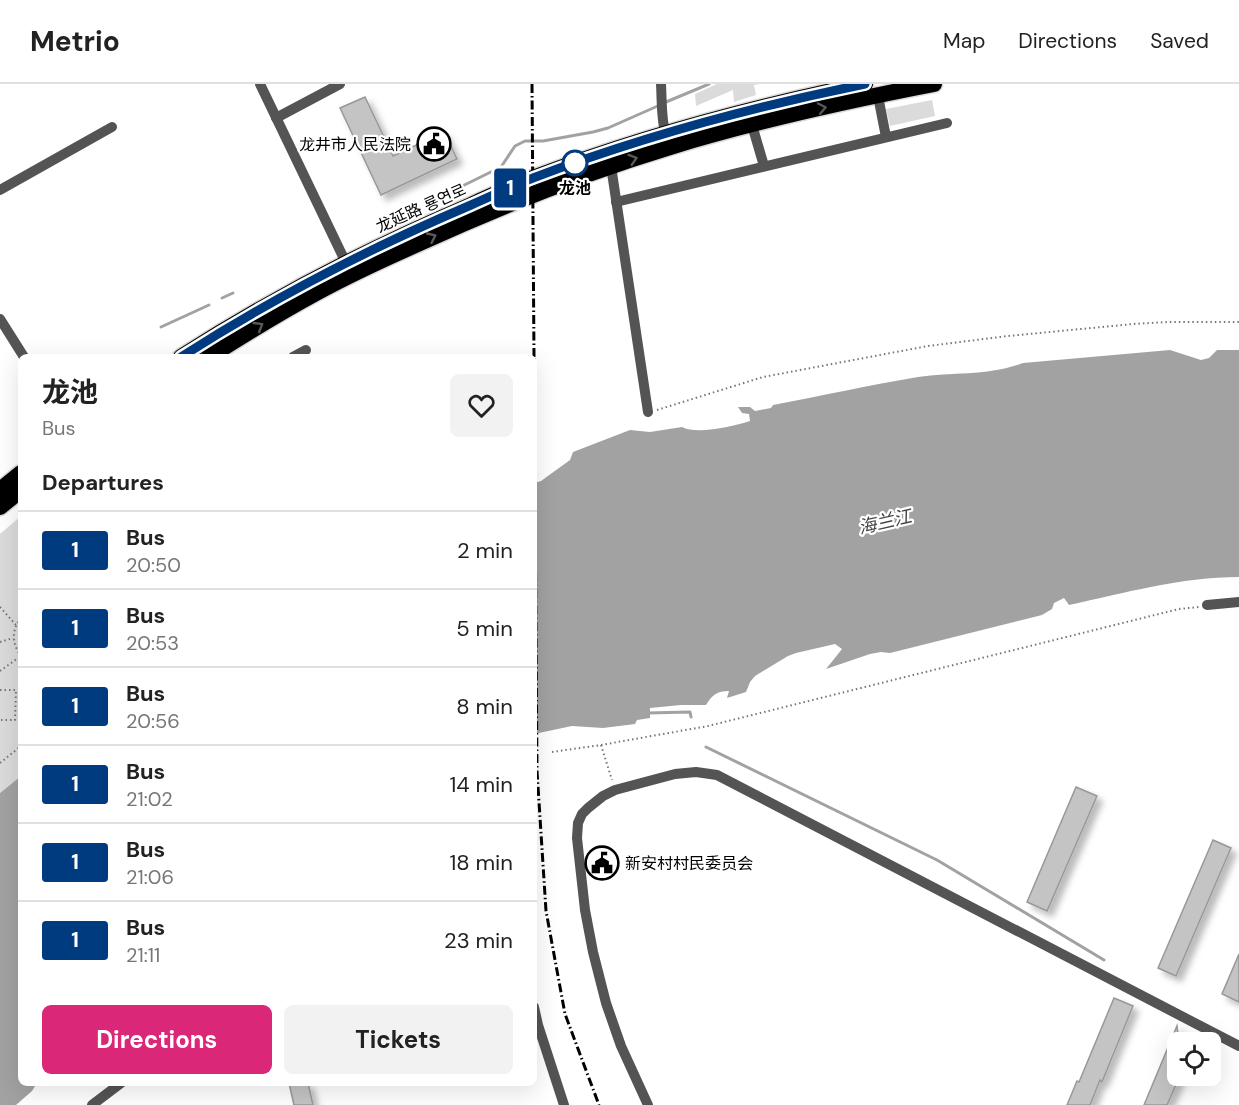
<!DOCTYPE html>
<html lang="en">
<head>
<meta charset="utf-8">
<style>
	:root { --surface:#fff; --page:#f2f2f2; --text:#222; --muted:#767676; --line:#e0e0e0; --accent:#db2777 }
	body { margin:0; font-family:"DM Sans","Noto Sans SC","Noto Sans KR",sans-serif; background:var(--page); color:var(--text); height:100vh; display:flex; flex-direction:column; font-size:22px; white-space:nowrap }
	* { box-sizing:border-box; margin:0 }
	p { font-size:20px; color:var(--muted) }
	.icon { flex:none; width:33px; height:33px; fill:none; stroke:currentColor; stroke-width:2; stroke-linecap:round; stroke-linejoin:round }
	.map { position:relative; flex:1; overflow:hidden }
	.panel { position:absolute; left:18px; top:270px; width:519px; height:732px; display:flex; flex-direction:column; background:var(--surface); border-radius:9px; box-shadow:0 6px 24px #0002 }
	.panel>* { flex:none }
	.badge { padding:0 12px; border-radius:4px; font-size:21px; line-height:39px }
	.buttons { position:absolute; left:1167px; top:948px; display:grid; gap:12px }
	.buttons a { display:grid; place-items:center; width:54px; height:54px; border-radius:9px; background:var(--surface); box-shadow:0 6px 24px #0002; font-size:30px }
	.map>.badge { position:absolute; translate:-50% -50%; box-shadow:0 0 0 3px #fff }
	h2 { padding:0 24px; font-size:22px; line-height:54px }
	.round { display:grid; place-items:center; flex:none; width:63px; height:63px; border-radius:9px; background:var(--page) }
	.headline { display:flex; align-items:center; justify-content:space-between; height:102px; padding:0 24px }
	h1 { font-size:28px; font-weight:700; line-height:45px }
	.primary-button { display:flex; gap:12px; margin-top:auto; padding:12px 24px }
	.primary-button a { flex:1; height:69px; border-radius:9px; background:var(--accent); color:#fff; font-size:24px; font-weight:700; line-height:69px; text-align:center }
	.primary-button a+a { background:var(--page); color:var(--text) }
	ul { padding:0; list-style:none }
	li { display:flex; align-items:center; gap:18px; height:78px; padding:0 24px; border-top:2px solid var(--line) }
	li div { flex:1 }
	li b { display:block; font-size:22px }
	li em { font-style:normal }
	li .badge { min-width:66px; font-weight:700; text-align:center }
	header { display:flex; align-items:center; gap:36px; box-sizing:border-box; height:84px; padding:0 30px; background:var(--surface); border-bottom:2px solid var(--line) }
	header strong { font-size:28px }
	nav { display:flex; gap:33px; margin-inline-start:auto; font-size:21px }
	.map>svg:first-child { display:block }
	.green { fill:#dbdbdb }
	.water { fill:#a2a2a2 }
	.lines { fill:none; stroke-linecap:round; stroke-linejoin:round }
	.stream { stroke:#a2a2a2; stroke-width:3 }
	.building { fill:#c4c4c4; stroke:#989898; stroke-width:1.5; filter:url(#shadow) }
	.highway-casing { stroke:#dbdbdb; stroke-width:19 }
	.path { stroke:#767676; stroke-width:2; stroke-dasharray:1.5 3; stroke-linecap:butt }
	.minor { stroke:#545454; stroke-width:10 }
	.highway { stroke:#000; stroke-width:16 }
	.rail { stroke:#000; stroke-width:3; stroke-dasharray:9 3 1.5 3; stroke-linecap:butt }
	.oneway { stroke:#595959 }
	.line-casing { stroke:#fff; stroke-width:14 }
	.line { stroke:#003b80; stroke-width:9 }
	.stop-dot { fill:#fff; stroke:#003b80; stroke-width:3 }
	.labels { text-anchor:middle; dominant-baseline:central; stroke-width:4.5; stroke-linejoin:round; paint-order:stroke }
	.poi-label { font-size:16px; fill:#000; stroke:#fff; text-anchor:end }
	.stop-label { font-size:16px; font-weight:bold; fill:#000; stroke:#fff }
	.street-label { font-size:16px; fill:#000; stroke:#fff }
	.water-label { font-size:18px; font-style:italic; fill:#434343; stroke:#fff }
</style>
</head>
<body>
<header>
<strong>Metrio</strong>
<nav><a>Map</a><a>Directions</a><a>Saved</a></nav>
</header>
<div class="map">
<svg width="1239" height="1021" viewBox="0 0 1239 1021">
	<defs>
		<filter id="shadow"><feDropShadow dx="5.5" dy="5.5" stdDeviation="3" flood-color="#0004"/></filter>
	</defs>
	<rect width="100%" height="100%" fill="#fff"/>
	<g class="green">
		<path d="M717,0H760L754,1L756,11L734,18L733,6L696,22L695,10Z"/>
		<path d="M932,16L935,32L890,42L886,25Z"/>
		<path d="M21,432V692L0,709V450Z"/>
	</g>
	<g class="water">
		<path d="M1170,266L1201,276L1209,274L1217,266H1239V493C1181,493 1125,509 1069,521L1064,514L1054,519L1052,525L1042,531L890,569L881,568L870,570L826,585L842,565L835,560L796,569L788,572L755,592L750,598L746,608L727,614L729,607C717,607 712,611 706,621H681L650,624V634L637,636L635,640L603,644L572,642L534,650V399L541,397L570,376L573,368L630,346L650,348L682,343C697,351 734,342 750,337L749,330L742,329L738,323H750L755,327L771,324L773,321C821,312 869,301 918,293C953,288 989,292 1023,279Z"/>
		<path d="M21,692V999H37L32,1007L16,1021H0V709Z"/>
	</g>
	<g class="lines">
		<g class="stream">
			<path d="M666,18L709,0"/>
			<path d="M438,114L501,83L515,62L525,57H543L593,48L608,44L660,21"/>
			<path d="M222,214L233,209"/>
			<path d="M161,243L209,221"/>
			<path d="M648,629L690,628L691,633"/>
			<path d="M706,663L937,776L1104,876"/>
		</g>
	</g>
	<g class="building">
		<path d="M365,13L393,72L444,48L457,75L381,111L340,24Z"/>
		<path d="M1076,703L1097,712L1047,827L1027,818Z"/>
		<path d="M1213,756L1231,764L1176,892L1158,884Z"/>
		<path d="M1239,870V918L1222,910Z"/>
		<path d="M1114,914L1133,922L1102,998L1100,996L1090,1021H1067L1077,997L1079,998Z"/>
		<path d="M1177,942L1178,950L1198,958H1178V996L1167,1021H1144Z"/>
		<path d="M289,999H308L313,1021H294Z"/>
	</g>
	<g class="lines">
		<g class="highway-casing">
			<g id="highway">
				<path d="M181,273C273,214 370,164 471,121C491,112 512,102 533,94C641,53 752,23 865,0"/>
				<path d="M209,273C245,250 281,228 318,208C351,190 386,174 420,159C501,122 584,89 670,63C755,37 846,17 934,0"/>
				<path d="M0,406L21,389"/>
				<path d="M0,423L21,406"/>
			</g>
		</g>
		<g class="path">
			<path d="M657,326L763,293L928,262L1008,252L1133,240L1169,238H1239"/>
			<path d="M0,523L16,541"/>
			<path d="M21,534C11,546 12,560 21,572"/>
			<path d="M0,558L13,554"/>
			<path d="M0,587L21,572"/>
			<path d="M0,606H16L15,636H0"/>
			<path d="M601,661L612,696"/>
			<path d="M552,668L601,661L708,642L1179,525L1199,523"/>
			<path d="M0,679L21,662"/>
		</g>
		<g class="minor">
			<path d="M260,0L348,183"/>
			<path d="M661,0C662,18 661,36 666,53"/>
			<path d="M878,12L886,53"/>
			<path d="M276,34L340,0"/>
			<path d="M752,41L764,82"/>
			<path d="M611,82L648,328"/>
			<path d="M0,106L112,43"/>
			<path d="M616,118L947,39"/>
			<path d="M0,235L24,273"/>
			<path d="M293,273L306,266"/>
			<path d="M1207,521L1239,518"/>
			<path d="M534,923L538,941L564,1021"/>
			<path d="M92,1021L121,999"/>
			<path d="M648,1021L621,962L606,919L593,868L585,826L577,754L578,739L582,730L588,724L603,712L615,706L675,690L696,688L717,691L1239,962"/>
		</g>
		<use href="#highway" class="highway"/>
		<g class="rail">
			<path d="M532,0L534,273"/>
			<path d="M534,274L537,687L546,827L565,930L599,1021"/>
		</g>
	</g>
	<defs><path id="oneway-chevron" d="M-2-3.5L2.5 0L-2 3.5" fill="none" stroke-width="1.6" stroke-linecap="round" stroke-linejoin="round" transform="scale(1.5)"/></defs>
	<g class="oneway">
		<use href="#oneway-chevron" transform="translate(822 24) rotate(-12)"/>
		<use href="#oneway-chevron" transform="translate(633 75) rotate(-18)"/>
		<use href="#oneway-chevron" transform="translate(432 153) rotate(-25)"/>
		<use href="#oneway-chevron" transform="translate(259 242) rotate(-31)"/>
	</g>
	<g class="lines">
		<g class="line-casing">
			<path id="line" d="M181,273C273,214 370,164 471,121C492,112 512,102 533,94C641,53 752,23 865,0"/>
		</g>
		<use href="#line" class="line"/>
	</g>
	<defs>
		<g id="civic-ring" transform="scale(1.725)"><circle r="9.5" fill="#fff" stroke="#000" stroke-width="1.5"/><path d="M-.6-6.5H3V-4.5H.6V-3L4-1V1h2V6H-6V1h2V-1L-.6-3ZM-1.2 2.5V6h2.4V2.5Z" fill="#000"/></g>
	</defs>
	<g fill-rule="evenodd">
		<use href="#civic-ring" x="434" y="60"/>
		<use href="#civic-ring" x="602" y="779"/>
	</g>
	<circle class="stop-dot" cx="575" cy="79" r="12"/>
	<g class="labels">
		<g class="poi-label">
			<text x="411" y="60">龙井市人民法院</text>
			<text x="625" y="779" text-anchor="start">新安村村民委员会</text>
		</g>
		<g class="stop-label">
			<text x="575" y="104">龙池</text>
		</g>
		<g class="street-label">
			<text transform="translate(421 124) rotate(-24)">龙延路 룡연로</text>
		</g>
		<g class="water-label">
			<text transform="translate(885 438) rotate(-13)">海兰江</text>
		</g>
	</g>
</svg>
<div class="buttons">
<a><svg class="icon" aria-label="locate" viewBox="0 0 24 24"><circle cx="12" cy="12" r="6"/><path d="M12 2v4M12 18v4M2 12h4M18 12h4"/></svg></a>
</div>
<b class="badge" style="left:510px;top:104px;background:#003b80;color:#fff">1</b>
<section class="panel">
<div class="headline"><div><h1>龙池</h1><p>Bus</p></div><a class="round"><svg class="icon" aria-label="heart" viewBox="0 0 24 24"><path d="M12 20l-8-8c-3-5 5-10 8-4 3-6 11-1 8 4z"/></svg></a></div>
<h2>Departures</h2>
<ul>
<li><span class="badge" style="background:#003b80;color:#fff">1</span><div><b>Bus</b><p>20:50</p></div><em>2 min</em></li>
<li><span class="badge" style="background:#003b80;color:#fff">1</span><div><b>Bus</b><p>20:53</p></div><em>5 min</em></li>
<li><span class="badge" style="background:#003b80;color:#fff">1</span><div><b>Bus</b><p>20:56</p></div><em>8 min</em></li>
<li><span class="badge" style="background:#003b80;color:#fff">1</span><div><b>Bus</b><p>21:02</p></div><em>14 min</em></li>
<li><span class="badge" style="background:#003b80;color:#fff">1</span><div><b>Bus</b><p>21:06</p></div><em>18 min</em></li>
<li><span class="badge" style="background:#003b80;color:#fff">1</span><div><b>Bus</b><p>21:11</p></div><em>23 min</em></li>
</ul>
<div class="primary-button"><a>Directions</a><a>Tickets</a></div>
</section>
</div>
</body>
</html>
